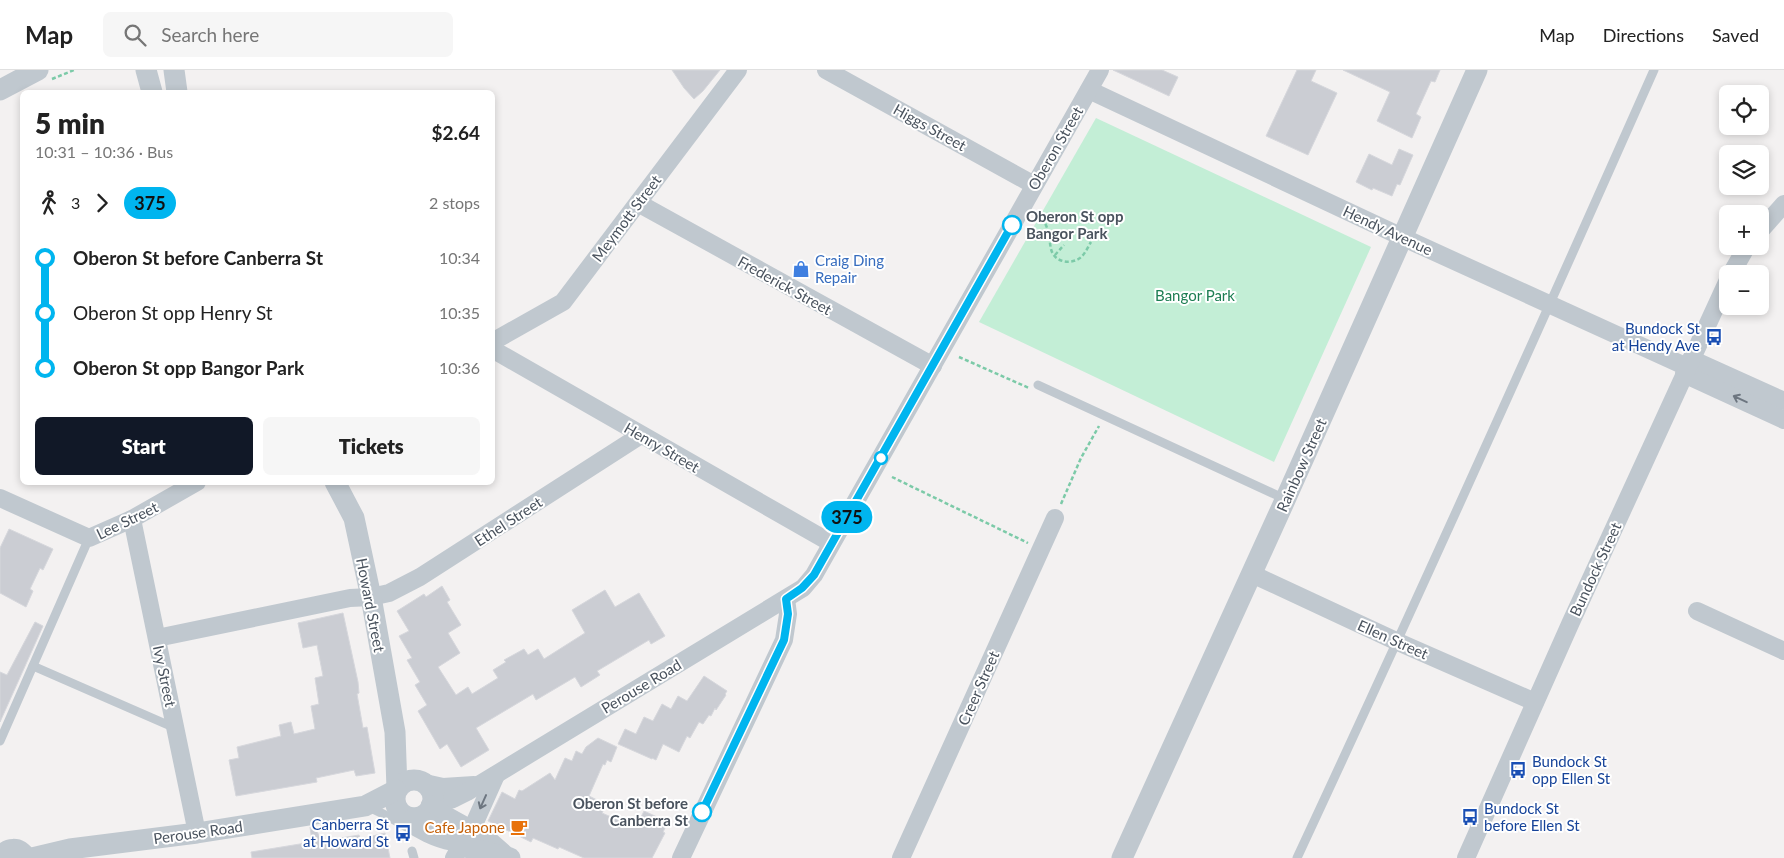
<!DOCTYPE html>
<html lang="en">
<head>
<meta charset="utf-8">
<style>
	:root { --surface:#fff; --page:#f6f6f6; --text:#222; --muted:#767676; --line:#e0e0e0; --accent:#111827 }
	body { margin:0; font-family:Lato,sans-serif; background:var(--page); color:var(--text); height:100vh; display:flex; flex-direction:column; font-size:19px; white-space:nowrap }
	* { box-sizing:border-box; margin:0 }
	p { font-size:16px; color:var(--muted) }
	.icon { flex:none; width:28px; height:28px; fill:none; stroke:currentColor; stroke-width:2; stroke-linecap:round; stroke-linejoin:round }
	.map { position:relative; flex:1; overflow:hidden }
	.details { position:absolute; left:20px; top:20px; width:475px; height:395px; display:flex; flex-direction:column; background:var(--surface); border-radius:8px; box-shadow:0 2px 8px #0003 }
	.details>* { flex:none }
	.badge { padding:0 10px; border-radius:16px; font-size:18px; line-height:32px }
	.fabs { position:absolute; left:1719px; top:15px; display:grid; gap:10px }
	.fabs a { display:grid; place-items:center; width:50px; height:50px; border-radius:8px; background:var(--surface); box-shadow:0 2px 8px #0003; font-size:25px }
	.map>.badge { position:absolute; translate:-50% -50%; box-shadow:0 0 0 2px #fff }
	.legs { display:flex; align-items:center; gap:8px; height:55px; padding:0 15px; font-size:16px }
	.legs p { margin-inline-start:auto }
	.head { display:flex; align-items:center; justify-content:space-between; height:85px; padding:0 15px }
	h1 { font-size:28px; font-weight:800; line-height:38px }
	.primary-button { display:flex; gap:10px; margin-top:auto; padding:10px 15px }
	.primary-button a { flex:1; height:58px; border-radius:8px; background:var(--accent); color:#fff; font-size:20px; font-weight:800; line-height:58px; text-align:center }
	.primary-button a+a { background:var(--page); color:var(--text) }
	ul { padding:0 15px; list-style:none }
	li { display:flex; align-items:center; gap:18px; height:55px; font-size:19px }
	li i { display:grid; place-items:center; width:8px; height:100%; margin:0 6px; background:currentColor }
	li i::after { content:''; width:12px; height:12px; margin:-6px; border:4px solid; border-radius:50%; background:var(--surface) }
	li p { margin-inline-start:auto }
	li:first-child i { background:linear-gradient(#0000 50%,currentColor 0) }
	li:last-child i { background:linear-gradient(currentColor 50%,#0000 0) }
	header { display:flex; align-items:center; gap:30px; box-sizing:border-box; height:70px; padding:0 25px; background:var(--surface); border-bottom:1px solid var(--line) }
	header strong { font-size:24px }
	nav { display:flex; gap:28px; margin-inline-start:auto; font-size:18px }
	.search { width:350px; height:45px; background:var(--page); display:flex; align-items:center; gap:12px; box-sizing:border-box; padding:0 18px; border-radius:8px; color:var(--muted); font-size:19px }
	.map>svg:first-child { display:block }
	.green { fill:#c3eed6 }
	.building { fill:#cbcdd3; stroke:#d6d7dc }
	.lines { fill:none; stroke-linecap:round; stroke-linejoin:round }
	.path { stroke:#7ccaa8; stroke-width:2.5; stroke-dasharray:4 2.5; stroke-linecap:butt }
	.service { stroke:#c0c8cf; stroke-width:9 }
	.minor { stroke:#c0c8cf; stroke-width:18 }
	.tertiary { stroke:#c0c8cf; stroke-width:21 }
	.oneway { stroke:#6d7680 }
	.line-1-casing { stroke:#fff; stroke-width:11 }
	.line-1 { stroke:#00b5ef; stroke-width:8 }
	.stop-1-dot { fill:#fff; stroke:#00b5ef; stroke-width:2.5 }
	.labels { text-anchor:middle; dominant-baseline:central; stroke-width:4; stroke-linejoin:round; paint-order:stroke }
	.street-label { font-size:15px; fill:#4a535e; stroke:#fff }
	.stop-label { font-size:15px; font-weight:bold; fill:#4a535e; stroke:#fff; text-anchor:start }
	.shop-label { font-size:15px; fill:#366cbe; stroke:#fff; text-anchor:start }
	.park-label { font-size:15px; fill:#1c7d52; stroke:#fff }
	.transit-label { font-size:15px; fill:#164399; stroke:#fff; text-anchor:end }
	.food-label { font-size:15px; fill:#c56008; stroke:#fff; text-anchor:end }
</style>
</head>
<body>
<header>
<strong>Map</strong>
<div class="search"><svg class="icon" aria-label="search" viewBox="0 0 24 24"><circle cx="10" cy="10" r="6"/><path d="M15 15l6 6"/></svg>Search here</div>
<nav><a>Map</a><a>Directions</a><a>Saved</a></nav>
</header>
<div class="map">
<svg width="1784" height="788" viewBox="0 0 1784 788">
	<rect width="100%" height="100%" fill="#f3f1f1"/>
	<path class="green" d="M1096,48L1371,177L1274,392L979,252Z"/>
	<g class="building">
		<path d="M672,0H720L703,21L694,29L684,18Z"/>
		<path d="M1113,0H1162L1178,7L1169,26Z"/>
		<path d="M1297,0H1316L1311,11L1337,23L1308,85L1266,66Z"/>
		<path d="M1343,0H1440L1435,12L1431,11L1416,44L1421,47L1412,68L1377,51L1390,22Z"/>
		<path d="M1399,79L1413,85L1400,115L1397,114L1392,126L1373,118L1372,120L1356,112L1369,84L1392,95Z"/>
		<path d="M9,459L53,479L43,500L40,498L30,519L33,521L26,537L0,523V478Z"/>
		<path d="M442,516L450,530L447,532L461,555L448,563L460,583L438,597L456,625L468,617L472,624L498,608L493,600L506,592L504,590L524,579L528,585L538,579L544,589L585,563L572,540L605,520L615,537L639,523L665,566L651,574L649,570L597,601L600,605L581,617L575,607L536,630L533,624L476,658L489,680L461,697L447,674L440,679L418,641L427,635L415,615L420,612L407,590L412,588L399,566L409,561L397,541L424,524L426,527Z"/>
		<path d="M343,543L358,612L359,623L357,624L363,658L367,657L375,703L356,706L354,700L316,708L317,712L236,726L229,690L239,688L237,677L281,666L279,655L291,652L294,664L315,659L311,636L319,634L315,608L323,606L317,575L303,578L298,553Z"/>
		<path d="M35,552L43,556L0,652V602L7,605Z"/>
		<path d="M704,606L727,621L725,624L726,625L716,640L715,638L711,646L709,645L703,654L699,652L690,668L687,666L679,682L663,674L656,690L652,688V689L618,674L625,659L636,664L644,647L653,651L662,634L671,639L678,626L687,631Z"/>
		<path d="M598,668L617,677L611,692L607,690L605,695L603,694L589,726L597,730L594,736L603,741L602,743L636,758L644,741L668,752L663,762L665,763L652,788H584L559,777L558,779L533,768L531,772L488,751L502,722L515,729L519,720L522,721L550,703L555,710L565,688L572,691L576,681L582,684L586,677Z"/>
		<path d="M310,757H315L322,772L341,770V768L359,765L360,769L385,763L390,788H252L251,782L312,772Z"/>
	</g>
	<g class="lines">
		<g class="path">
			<path d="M52,9L74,0"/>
			<path d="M1036,145C1050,153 1048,165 1051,179C1054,192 1070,195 1080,188C1085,184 1088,177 1091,172"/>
			<path d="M1055,185L1064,175"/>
			<path d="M959,287L1029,318"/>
			<path d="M892,407L1028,473"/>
			<path d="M1061,434L1081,388L1099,356"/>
		</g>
		<g class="service">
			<path d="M1038,315L1285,429"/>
			<path d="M33,596L175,658"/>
			<path d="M0,671L89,468"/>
			<path d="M368,737C397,748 421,771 451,776"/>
			<path d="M412,781L414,788"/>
			<path d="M1297,788C1419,526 1537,264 1654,0"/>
		</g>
		<g class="minor">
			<path d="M826,0L1034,115"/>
			<path d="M1089,20L1417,174L1687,297"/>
			<path d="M638,133L933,296"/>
			<path d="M1760,161L1784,134"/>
			<path d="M1731,204L1747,176"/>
			<path d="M492,272L563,232L738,0"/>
			<path d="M492,279L831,473"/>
			<path d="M1691,289L1784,331"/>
			<path d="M1684,304L1784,350"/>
			<path d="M0,428L89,468L132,449L197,412"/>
			<path d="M132,449L197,763"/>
			<path d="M1252,504L1398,572L1535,632"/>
			<path d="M1697,541L1784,581"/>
			<path d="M157,568L350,528L371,527L389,523L420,507L641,365"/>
			<path d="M425,713L443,717L474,715"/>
			<path d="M432,735L453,729L467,722L803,518L814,505L1100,0"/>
			<path d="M471,761L496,705"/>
			<path d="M454,788L462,774"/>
			<path d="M681,788L784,570L788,544L786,529"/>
			<path d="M901,788L1055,448"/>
			<path d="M1466,788L1571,552L1728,210"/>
		</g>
		<g class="tertiary">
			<path d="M146,0L152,22"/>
			<path d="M174,0L177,22"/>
			<path d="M0,20L38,0"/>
			<path d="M335,412L354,448L371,527L395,662L397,719"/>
			<circle cx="414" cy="729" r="19"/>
			<path d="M431,736L439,743L486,769L504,785"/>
			<path d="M414,748L423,751L469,778L510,788"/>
			<path d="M0,788C7,777 19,776 26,788"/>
			<path d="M32,788L70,779L197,763L365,736L396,720"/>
			<path d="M1122,788L1281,439L1477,0"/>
		</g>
	</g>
	<defs><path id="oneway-shaft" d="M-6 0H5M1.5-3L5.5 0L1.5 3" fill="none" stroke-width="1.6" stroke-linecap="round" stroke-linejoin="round" transform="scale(1.25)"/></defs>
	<g class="oneway">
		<use href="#oneway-shaft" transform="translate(1740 329) rotate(-155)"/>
		<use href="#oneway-shaft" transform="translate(483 732) rotate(114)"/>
	</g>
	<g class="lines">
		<g class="line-1-casing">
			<path id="line-1" d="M702,742L784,570L788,544L786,529L802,518L814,505L1012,155"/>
		</g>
		<use href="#line-1" class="line-1"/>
	</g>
	<defs>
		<g id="shop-bare" transform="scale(1.35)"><path d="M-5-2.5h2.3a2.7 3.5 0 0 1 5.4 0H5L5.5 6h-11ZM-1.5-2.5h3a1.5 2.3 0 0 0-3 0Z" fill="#3f7fe0" stroke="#fff" stroke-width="2.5" paint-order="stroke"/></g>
		<g id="bus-bare" transform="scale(1.35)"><path d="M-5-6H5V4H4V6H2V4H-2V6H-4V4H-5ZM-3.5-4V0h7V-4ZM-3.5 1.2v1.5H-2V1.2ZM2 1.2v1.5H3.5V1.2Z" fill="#1a4fb4" stroke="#fff" stroke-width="2.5" paint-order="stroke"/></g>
		<g id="cafe-bare" transform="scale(1.35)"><path d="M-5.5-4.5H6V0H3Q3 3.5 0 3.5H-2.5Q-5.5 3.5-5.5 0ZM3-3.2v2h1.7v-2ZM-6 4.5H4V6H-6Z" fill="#e8710a" stroke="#fff" stroke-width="2.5" paint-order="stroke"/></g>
	</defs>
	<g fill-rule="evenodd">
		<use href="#shop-bare" x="801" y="199"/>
		<use href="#bus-bare" x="1714" y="267"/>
		<use href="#bus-bare" x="1518" y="700"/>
		<use href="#bus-bare" x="1470" y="747"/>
		<use href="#cafe-bare" x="519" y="757"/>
		<use href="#bus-bare" x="403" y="763"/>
	</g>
	<g class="stop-1-dot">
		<circle cx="1012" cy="155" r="9"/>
		<circle cx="881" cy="388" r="6"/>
		<circle cx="702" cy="742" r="9"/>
	</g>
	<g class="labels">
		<g class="street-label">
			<text transform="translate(930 57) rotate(29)">Higgs Street</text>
			<text transform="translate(1055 78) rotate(-60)">Oberon Street</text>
			<text transform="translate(626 148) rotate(-53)">Meymott Street</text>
			<text transform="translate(1388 160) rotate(25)">Hendy Avenue</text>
			<text transform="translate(785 215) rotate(29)">Frederick Street</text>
			<text transform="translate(662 377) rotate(30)">Henry Street</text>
			<text transform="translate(1301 395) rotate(-66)">Rainbow Street</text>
			<text transform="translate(127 450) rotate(-26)">Lee Street</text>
			<text transform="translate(508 451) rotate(-33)">Ethel Street</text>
			<text transform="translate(1595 499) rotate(-65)">Bundock Street</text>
			<text transform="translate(371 535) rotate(79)">Howard Street</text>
			<text transform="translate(1393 569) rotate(24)">Ellen Street</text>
			<text transform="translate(165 606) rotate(78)">Ivy Street</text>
			<text transform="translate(641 616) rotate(-31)">Perouse Road</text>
			<text transform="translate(978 618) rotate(-66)">Creer Street</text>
			<text transform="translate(198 762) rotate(-8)">Perouse Road</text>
		</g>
		<g class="stop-label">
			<text x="1026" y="146">Oberon St opp<tspan x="1026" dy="17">Bangor Park</tspan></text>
			<text x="688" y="733" text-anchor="end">Oberon St before<tspan x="688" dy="17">Canberra St</tspan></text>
		</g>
		<g class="shop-label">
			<text x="815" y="190">Craig Ding<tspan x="815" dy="17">Repair</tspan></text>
		</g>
		<g class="park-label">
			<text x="1195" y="225">Bangor Park</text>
		</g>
		<g class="transit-label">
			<text x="1700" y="258">Bundock St<tspan x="1700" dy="17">at Hendy Ave</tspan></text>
			<text x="1532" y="691" text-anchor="start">Bundock St<tspan x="1532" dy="17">opp Ellen St</tspan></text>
			<text x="1484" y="738" text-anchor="start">Bundock St<tspan x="1484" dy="17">before Ellen St</tspan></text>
			<text x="389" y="754">Canberra St<tspan x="389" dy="17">at Howard St</tspan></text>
		</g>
		<g class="food-label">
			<text x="505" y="757">Cafe Japone</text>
		</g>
	</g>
</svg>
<div class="fabs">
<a><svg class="icon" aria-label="locate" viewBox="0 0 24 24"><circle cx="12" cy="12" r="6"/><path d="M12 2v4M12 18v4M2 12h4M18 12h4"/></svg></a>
<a><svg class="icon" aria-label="layers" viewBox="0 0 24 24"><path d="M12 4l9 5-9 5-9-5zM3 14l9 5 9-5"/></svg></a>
<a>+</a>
<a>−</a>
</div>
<b class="badge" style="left:847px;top:447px;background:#00b5ef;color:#111">375</b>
<section class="details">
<div class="head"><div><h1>5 min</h1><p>10:31 – 10:36 · Bus</p></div><b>$2.64</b></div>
<div class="legs"><svg class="icon" aria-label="walk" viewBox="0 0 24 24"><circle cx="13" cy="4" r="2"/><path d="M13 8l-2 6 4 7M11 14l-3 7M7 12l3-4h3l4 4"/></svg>3<svg class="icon" aria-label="forward" viewBox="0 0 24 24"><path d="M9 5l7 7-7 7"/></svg><b class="badge" style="background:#00b5ef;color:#111">375</b><p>2 stops</p></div>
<ul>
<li><i style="color:#00b5ef"></i><b>Oberon St before Canberra St</b><p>10:34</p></li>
<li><i style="color:#00b5ef"></i><span>Oberon St opp Henry St</span><p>10:35</p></li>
<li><i style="color:#00b5ef"></i><b>Oberon St opp Bangor Park</b><p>10:36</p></li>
</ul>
<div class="primary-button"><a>Start</a><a>Tickets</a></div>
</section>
</div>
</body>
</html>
